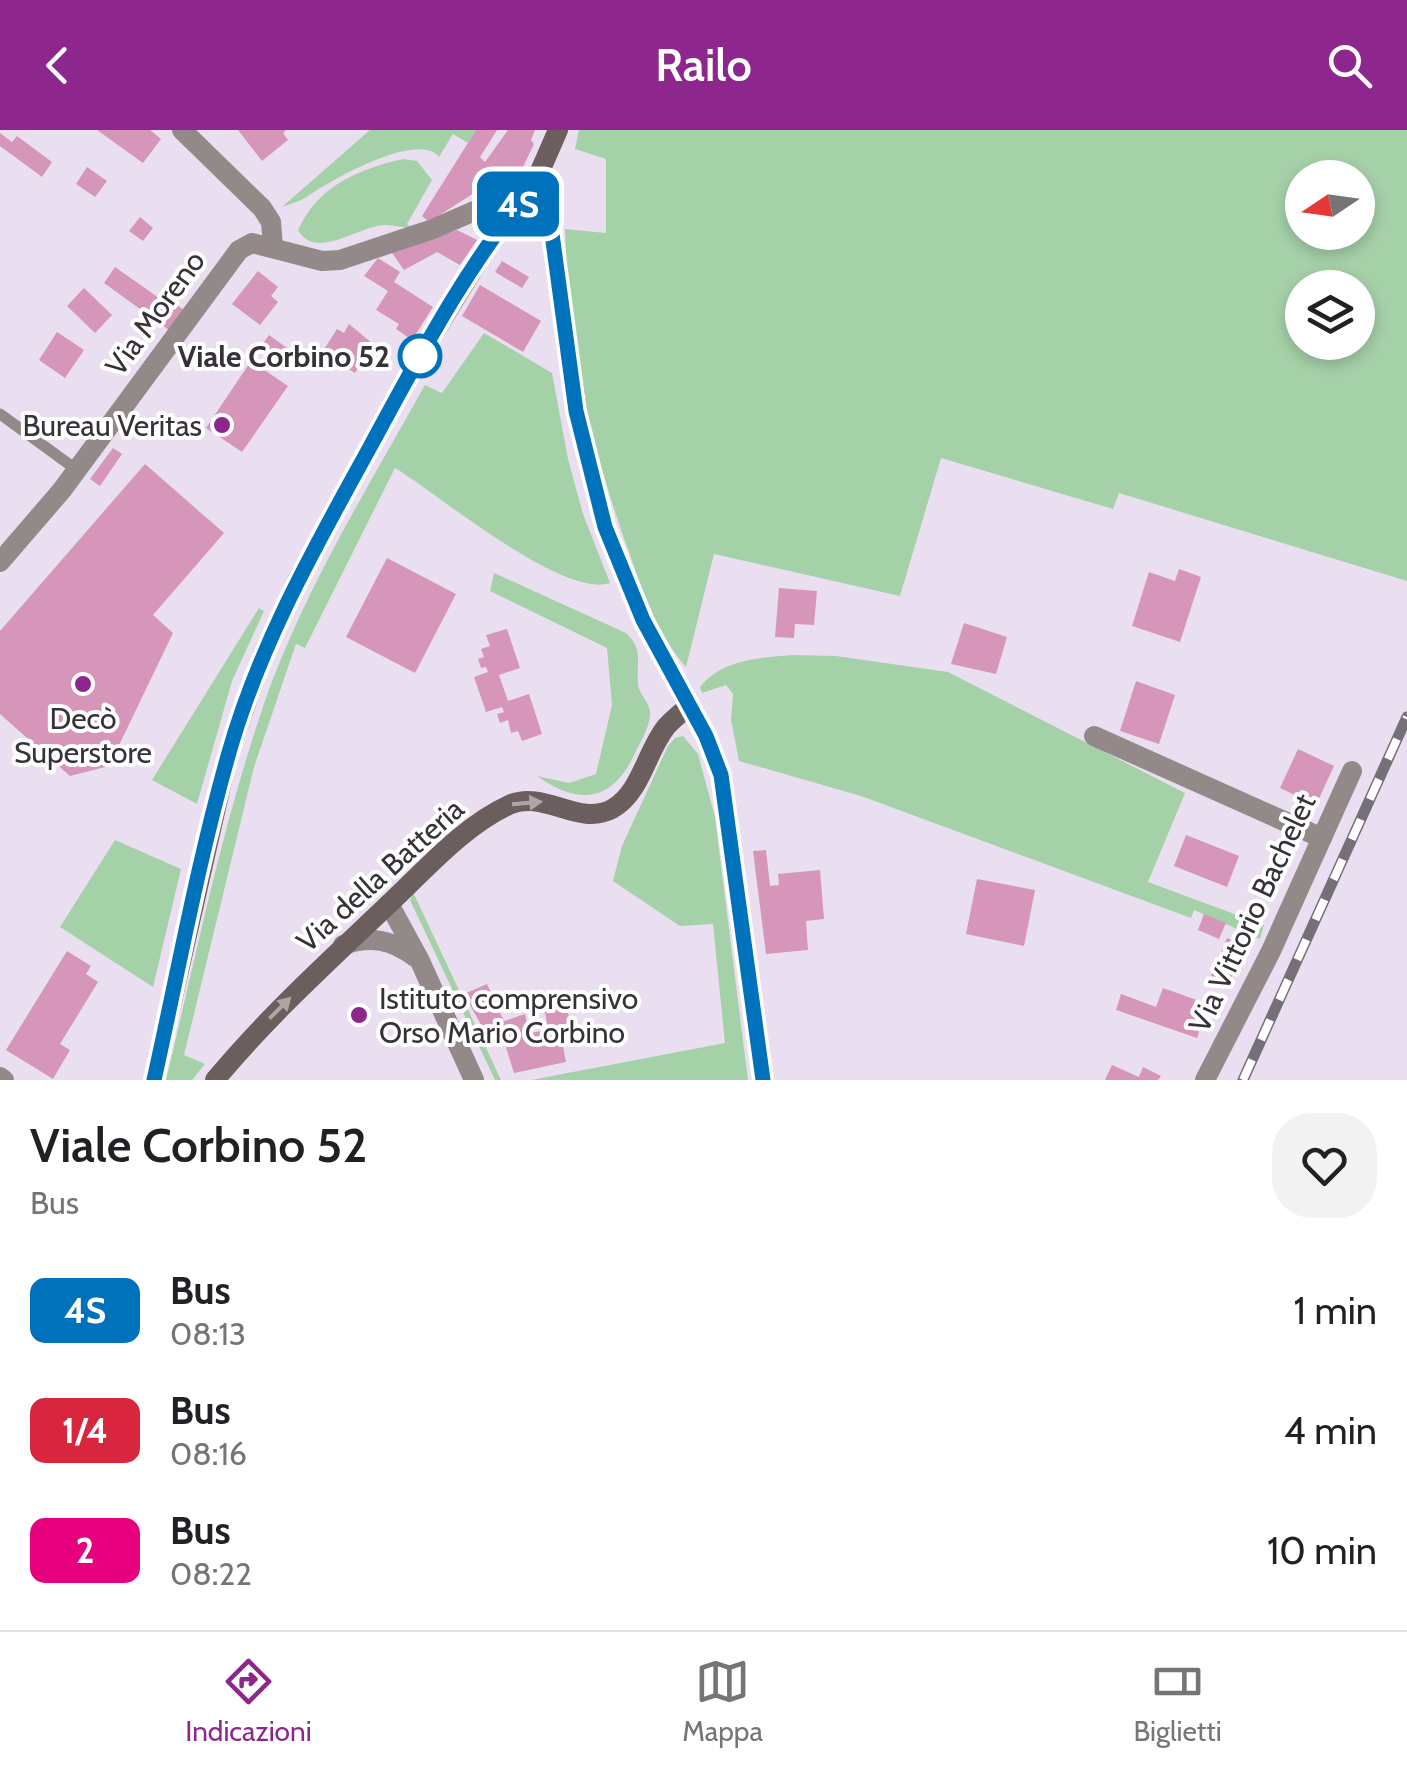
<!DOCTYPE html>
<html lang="it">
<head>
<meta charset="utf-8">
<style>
	:root { --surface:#fff; --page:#f2f2f2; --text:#202124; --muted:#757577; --line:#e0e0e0; --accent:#8d278d }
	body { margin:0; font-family:Cabin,sans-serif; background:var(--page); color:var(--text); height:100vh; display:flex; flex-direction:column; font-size:38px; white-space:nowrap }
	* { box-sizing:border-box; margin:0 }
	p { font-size:32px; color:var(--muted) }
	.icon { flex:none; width:55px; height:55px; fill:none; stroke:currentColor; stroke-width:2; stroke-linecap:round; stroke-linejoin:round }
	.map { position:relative; height:950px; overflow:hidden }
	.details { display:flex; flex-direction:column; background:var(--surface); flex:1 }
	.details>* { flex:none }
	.badge { padding:0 20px; border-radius:15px; font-size:35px; line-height:65px }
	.needle { width:65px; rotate:257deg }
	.tools { position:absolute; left:1285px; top:30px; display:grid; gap:20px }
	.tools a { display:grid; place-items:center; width:90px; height:90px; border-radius:50%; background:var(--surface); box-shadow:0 5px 15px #0003; font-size:50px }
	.map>.badge { position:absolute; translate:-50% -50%; box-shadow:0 0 0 5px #fff }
	.round { display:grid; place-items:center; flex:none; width:105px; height:105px; border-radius:40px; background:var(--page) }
	.headline { display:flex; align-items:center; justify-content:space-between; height:170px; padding:0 30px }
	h1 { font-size:48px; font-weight:600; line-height:75px }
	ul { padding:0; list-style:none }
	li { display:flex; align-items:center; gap:30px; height:120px; padding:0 30px }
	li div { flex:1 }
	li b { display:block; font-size:38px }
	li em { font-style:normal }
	li .badge { min-width:110px; font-weight:700; text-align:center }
	header { display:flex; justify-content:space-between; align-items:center; height:130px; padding:0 30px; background:var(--accent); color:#fff; font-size:45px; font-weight:600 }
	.tab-bar { display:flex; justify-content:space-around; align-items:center; height:140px; border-top:2px solid var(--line); background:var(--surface); font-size:28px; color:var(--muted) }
	.tab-bar a { display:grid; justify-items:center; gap:5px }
	.tab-bar .selected { color:var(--accent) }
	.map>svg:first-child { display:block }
	.green { fill:#a5d1a8; fill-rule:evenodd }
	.building { fill:#d596b9 }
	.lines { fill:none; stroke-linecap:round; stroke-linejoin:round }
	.service { stroke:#928988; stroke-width:11 }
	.minor { stroke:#928988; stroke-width:20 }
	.secondary { stroke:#6b5e5d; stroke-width:20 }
	.rail-casing { stroke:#756f78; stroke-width:11 }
	.rail { stroke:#fff; stroke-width:8; stroke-dasharray:22; stroke-linecap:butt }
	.oneway { fill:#aea6a6 }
	.line-casing { stroke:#fff; stroke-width:22 }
	.line { stroke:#0072bc; stroke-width:15 }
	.stop-dot { fill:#fff; stroke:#0072bc; stroke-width:5 }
	.poi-dot { fill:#8d278d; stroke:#fff; stroke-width:4 }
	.labels { text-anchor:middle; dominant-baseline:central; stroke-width:8; stroke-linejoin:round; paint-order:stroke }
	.street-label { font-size:30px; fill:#363238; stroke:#fff }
	.stop-label { font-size:30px; font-weight:bold; fill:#363238; stroke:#fff; text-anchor:end }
	.poi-label { font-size:30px; fill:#363238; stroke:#fff; text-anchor:end }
</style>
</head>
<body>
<header><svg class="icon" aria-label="back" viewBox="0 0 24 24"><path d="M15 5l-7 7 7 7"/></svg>Railo<svg class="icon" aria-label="search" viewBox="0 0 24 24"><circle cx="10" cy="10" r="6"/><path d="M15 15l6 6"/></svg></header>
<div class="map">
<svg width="1407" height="950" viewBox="0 0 1407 950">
	<rect width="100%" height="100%" fill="#eadff0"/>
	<g class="green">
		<path d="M370,0H476L468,13L453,4L439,27C419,0 330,50 305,68C298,72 289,74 282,77Z"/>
		<path d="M579,0H1407V451L1119,363L1113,379L941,328L900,466L714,424L686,537C660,508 644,465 631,428C591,319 569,216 565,99L606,103V29L575,19ZM1302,48H1358V102H1302ZM1302,158H1358V212H1302Z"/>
		<path d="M403,29L417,31L432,50L407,94L411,98C402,98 395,95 386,95C361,94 316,132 298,100C319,55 357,40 403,29Z"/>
		<path d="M484,203L552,243L568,329L583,384L610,453C562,469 437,363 395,338L305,518L296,514L254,637L184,925L205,934L192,950H166C195,830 220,706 259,589C297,471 365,363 425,255L442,263Z"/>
		<path d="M494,443L626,503C644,519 636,533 638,554C639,565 649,571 650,582C651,594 642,609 637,619C615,670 582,678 537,646L569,653L596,644L612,575L607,518L490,461Z"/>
		<path d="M259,478L264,481L232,551L197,674L152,650Z"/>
		<path d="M792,525L836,526L948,542L1185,663L1148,752L1264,795L1260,809L1194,780L1191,788L861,666L739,631L731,590L733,564L726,555L702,563L700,557C722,529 760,528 792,525Z"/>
		<path d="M683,606L698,624L715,687L748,950H531L725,913L713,794L680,796L613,751L622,716L668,616L675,608Z"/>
		<path d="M115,710L181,739L153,857L60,797Z"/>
		<path d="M413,762L501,950H495L410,770Z"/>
	</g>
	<g class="building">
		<path d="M97,0H150L161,9L143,33Z"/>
		<path d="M238,0H286L283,3L288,10L262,31Z"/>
		<path d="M476,0H497L480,27L485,32L508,0H535L531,10L534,14L523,37L505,48L502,45L429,92L422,86Z"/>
		<path d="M0,3L12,12L17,6L52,32L42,47L0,16Z"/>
		<path d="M87,37L107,51L95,67L76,54Z"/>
		<path d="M140,87L153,98L143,111L129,101Z"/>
		<path d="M457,100L477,110L460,135L437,122L404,140L392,123Z"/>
		<path d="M378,128L400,142L394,152L433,177L412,210L396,199L399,194L376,180L388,161L364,146Z"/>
		<path d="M502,131L529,147L522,158L495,142Z"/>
		<path d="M115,137L159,168L162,164L184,180L169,200L104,153Z"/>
		<path d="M258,141L278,157L271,166L278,172L260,195L232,174Z"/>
		<path d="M480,155L541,191L523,222L462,186Z"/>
		<path d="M84,158L112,185L95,203L67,176Z"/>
		<path d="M349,194L373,214L355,243L342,235L345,232L323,221L337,199L344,203Z"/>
		<path d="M57,202L84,220L65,248L39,230Z"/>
		<path d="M269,205L287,218L280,229L261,216Z"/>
		<path d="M251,231L288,256L242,322L206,298Z"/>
		<path d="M113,318L122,324L100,356L90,349Z"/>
		<path d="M145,334L224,403L153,485L173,503L109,636L70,646L0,584V501Z"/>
		<path d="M387,428L456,464L415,543L346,507Z"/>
		<path d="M1179,439L1201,447L1180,512L1132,496L1149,442L1175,451Z"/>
		<path d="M779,458L817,461L814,495L795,494L794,508L775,507Z"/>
		<path d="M964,493L1007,507L996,544L951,534Z"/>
		<path d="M507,499L520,538L499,545L508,571L529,564L542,604L522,611L518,601L511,603L508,590L500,593L497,584L504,582L502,577L486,582L474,547L488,542L486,537L481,538L478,529L484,527L481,519L490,516L486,505Z"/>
		<path d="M1136,551L1175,565L1159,614L1120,601Z"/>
		<path d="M1298,619L1334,636L1316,675L1280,658Z"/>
		<path d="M1186,705L1239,726L1227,757L1174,736Z"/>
		<path d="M766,720L770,756L779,755L778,744L820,740L824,789L806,791L808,820L766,824L753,721Z"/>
		<path d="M977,749L1035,760L1024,816L966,804Z"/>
		<path d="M1204,784L1226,793L1219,809L1198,800Z"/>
		<path d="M1227,808L1245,816L1227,858L1209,850Z"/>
		<path d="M67,821L91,836L86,844L98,852L60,914L70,920L53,949L6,920Z"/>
		<path d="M487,854L504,891L525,884L529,903L548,900L544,876L566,872L574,914L563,916L566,932L514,943L499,895L485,902L464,864Z"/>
		<path d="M1163,858L1208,874L1197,908L1116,880L1121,864L1156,877Z"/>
		<path d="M1112,935L1139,947L1143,937L1161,946L1158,950H1105Z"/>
	</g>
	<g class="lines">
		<path class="service" d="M0,284L77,340"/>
		<g class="minor">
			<path d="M182,0L262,78L271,92L273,117"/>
			<path d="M0,432L62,360L239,120L252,113L322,131L340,130L433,99L534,55"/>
			<path d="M1094,606L1322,708"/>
			<path d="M389,774L419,829L474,950"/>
			<path d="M343,815C371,806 391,809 415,827"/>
			<path d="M0,947L4,950"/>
			<path d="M1205,950L1271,821L1352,641"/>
		</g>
		<g class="secondary">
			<path d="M534,55L552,104L577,281L605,397L643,490L706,606L721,645L763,950"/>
			<path d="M154,950L228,625L264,522L298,449L421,224L501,94L534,55L558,0"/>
			<path d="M215,950C269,885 331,829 392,771C427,738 465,695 509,675C544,659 578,697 612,679C641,663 646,622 666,597C672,590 681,583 688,577"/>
		</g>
		<g class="rail-casing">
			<path id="rail" d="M1243,950L1407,587"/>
		</g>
		<use href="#rail" class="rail"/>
	</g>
	<defs><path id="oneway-solid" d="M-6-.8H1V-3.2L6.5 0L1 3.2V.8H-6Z" transform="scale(2.5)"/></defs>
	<g class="oneway">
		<use href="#oneway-solid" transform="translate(527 673) rotate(-5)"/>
		<use href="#oneway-solid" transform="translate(280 878) rotate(-45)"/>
	</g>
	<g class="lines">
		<g class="line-casing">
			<path id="line" d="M154,950C178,842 198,732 228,626C259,515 315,417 370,317C419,227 467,134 534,55L552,104L576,281L605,397L643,490L706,606L721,645L763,950"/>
		</g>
		<use href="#line" class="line"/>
	</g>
	<circle class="stop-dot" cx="420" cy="226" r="20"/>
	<g class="poi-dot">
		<circle cx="222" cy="295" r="10"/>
		<circle cx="83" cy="554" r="10"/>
		<circle cx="359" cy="885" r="10"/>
	</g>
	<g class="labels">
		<g class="street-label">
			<text transform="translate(155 183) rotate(-54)">Via Moreno</text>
			<text transform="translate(380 745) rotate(-42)">Via della Batteria</text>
			<text transform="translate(1252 783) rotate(-65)">Via Vittorio Bachelet</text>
		</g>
		<g class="stop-label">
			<text x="390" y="226">Viale Corbino 52</text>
		</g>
		<g class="poi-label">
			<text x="202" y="295">Bureau Veritas</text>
			<text x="83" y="588" text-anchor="middle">Decò<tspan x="83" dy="34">Superstore</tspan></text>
			<text x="379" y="868" text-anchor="start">Istituto comprensivo<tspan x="379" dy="34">Orso Mario Corbino</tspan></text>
		</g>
	</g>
</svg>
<div class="tools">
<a><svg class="needle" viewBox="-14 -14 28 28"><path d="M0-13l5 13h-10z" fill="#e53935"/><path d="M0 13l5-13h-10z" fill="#757577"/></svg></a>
<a><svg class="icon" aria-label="layers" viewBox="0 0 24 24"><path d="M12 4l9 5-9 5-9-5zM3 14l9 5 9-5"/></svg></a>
</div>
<b class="badge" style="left:518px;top:74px;background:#0072bc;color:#fff">4S</b>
</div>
<section class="details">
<div class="headline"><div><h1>Viale Corbino 52</h1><p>Bus</p></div><a class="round"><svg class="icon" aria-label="heart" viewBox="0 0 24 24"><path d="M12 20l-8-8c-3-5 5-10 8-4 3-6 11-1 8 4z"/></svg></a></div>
<ul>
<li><span class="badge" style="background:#0072bc;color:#fff">4S</span><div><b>Bus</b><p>08:13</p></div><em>1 min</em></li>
<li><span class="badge" style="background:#d7263d;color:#fff">1/4</span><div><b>Bus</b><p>08:16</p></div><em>4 min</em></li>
<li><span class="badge" style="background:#e6007e;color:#fff">2</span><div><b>Bus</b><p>08:22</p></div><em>10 min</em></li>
</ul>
</section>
<nav class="tab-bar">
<a class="selected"><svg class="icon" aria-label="directions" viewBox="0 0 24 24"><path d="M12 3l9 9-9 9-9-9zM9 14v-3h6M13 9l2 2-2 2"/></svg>Indicazioni</a>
<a><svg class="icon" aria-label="map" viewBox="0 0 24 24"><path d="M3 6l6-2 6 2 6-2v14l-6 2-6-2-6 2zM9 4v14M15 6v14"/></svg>Mappa</a>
<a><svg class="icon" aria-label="tickets" viewBox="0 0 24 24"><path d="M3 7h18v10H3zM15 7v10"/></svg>Biglietti</a>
</nav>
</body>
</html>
